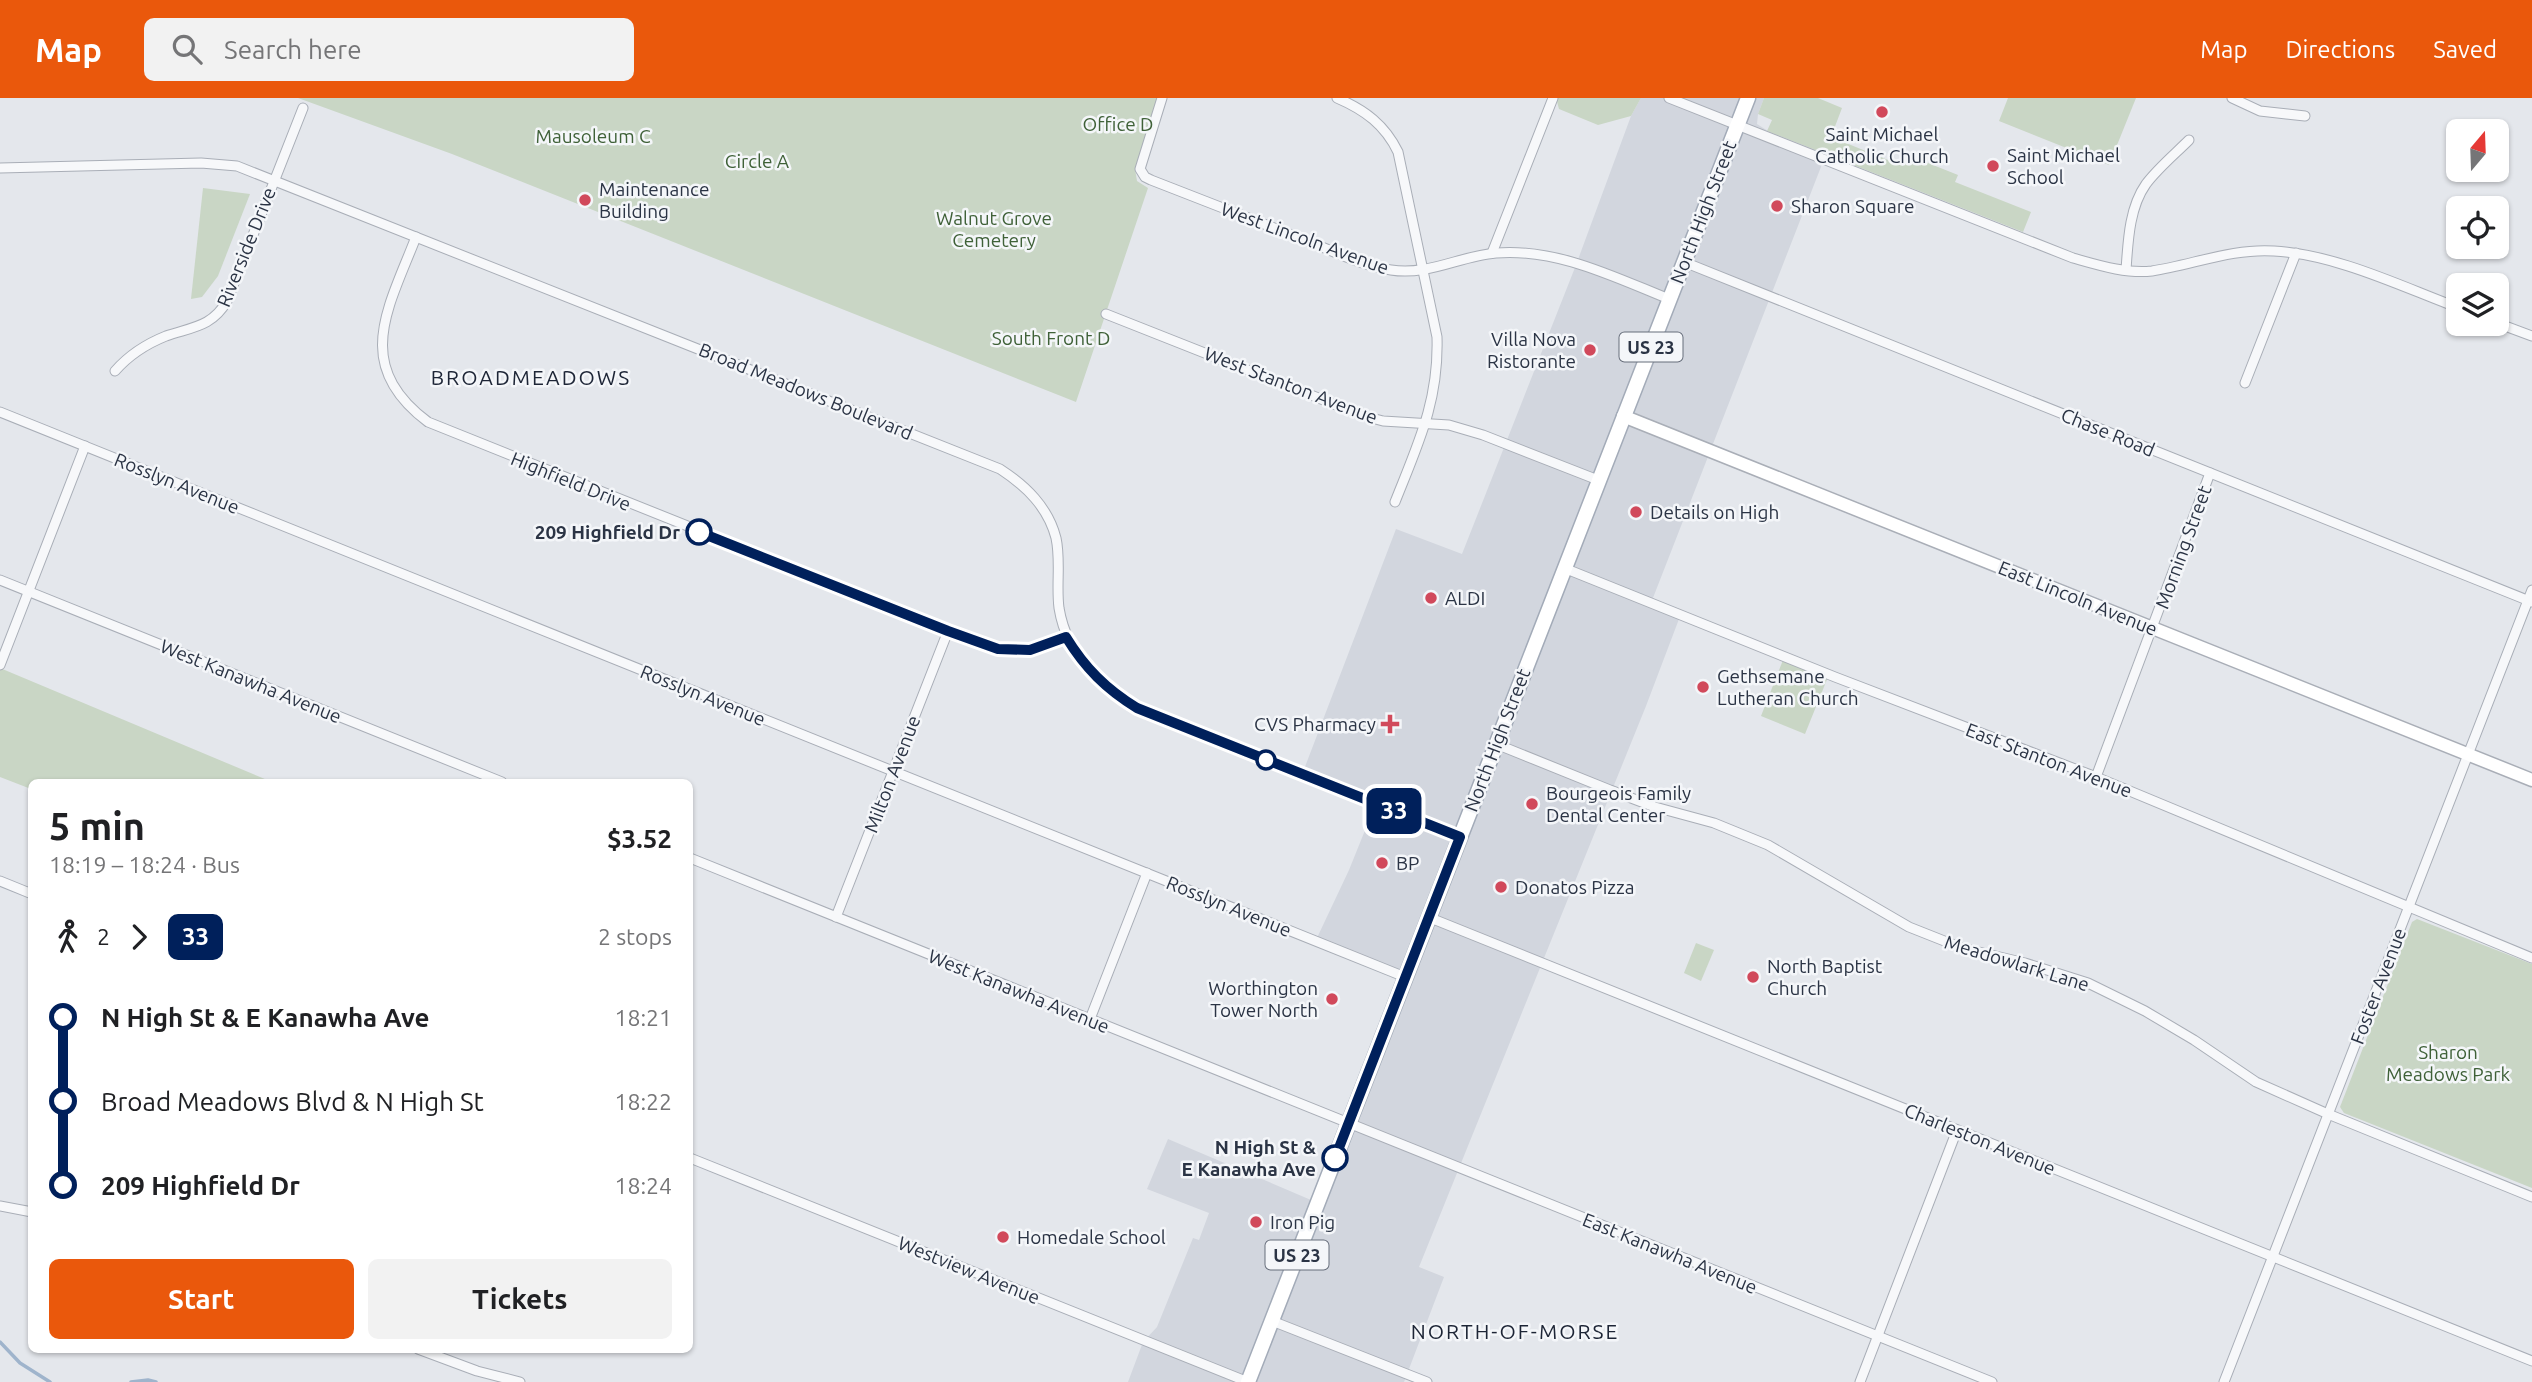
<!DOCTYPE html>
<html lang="en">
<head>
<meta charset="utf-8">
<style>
	:root { --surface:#fff; --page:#f2f2f2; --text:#202124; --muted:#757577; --accent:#ea580c }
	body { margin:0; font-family:Ubuntu,sans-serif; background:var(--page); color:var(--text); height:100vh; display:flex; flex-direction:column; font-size:26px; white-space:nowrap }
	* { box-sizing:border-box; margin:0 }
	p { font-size:23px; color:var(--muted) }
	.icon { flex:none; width:38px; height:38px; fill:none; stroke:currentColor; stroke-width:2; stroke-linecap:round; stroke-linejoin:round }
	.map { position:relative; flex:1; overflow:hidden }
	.panel { position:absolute; left:28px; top:681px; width:665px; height:574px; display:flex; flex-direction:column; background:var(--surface); border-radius:10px; box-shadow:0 2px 5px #0004 }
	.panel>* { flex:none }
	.badge { padding:0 14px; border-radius:10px; font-size:24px; line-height:46px }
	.needle { width:46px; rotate:19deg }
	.fabs { position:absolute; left:2446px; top:21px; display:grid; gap:14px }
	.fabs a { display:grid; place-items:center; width:63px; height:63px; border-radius:10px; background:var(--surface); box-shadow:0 2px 5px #0004; font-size:35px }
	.map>.badge { position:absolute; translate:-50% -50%; box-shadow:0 0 0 4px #fff }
	.legs { display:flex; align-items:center; gap:10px; height:77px; padding:0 21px; font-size:23px }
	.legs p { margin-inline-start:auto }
	.summary { display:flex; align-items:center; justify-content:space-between; height:119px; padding:0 21px }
	h1 { font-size:38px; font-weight:700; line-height:52px }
	.primary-button { display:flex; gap:14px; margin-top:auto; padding:14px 21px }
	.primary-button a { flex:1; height:80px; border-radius:10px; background:var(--accent); color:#fff; font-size:28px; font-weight:700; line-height:80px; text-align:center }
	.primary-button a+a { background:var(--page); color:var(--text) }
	ul { padding:0 21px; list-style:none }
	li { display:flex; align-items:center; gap:24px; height:84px; font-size:26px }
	li i { display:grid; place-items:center; width:10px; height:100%; margin:0 9px; background:currentColor }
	li i::after { content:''; width:18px; height:18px; margin:-9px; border:5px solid; border-radius:50%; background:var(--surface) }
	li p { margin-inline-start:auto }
	li:first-child i { background:linear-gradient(#0000 50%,currentColor 0) }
	li:last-child i { background:linear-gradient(currentColor 50%,#0000 0) }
	header { display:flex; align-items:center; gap:42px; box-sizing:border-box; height:98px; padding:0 35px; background:var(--accent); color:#fff }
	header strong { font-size:33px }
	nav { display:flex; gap:38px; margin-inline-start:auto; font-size:24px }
	.search { width:490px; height:63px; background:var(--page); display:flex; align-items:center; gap:18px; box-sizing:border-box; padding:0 24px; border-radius:10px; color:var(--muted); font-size:26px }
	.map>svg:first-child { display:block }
	.built { fill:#d2d6de }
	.green { fill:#c9d6c5 }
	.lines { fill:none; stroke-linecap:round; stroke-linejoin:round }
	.stream { stroke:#9fb4cc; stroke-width:3.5 }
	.street-casing { stroke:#a9aeb7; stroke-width:11 }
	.secondary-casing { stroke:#a9aeb7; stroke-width:15 }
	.primary-casing { stroke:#a3abb8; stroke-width:17 }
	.street { stroke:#f7f8fa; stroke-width:9 }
	.secondary { stroke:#fff; stroke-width:12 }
	.primary { stroke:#fff; stroke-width:14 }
	.line-1-casing { stroke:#fff; stroke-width:16 }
	.line-1 { stroke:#00205b; stroke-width:10 }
	.poi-dot { fill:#d1495b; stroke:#f4f6f9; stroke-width:2.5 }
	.stop-1-dot { fill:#fff; stroke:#00205b; stroke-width:3.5 }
	.labels { text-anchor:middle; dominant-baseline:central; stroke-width:5; stroke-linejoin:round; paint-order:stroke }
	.shield { fill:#f4f6f9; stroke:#676e7b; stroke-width:2 }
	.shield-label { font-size:18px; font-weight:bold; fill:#2b3445 }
	.park-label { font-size:19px; fill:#3f6138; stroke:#f4f6f9 }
	.poi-label { font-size:19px; fill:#2b3445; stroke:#f4f6f9; text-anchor:start }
	.street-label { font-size:19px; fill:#2b3445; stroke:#f4f6f9 }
	.stop-label { font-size:19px; font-weight:bold; fill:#2b3445; stroke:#f4f6f9; text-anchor:end }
	.neighbourhood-label { font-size:21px; letter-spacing:2px; fill:#1d2536; stroke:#f4f6f9 }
</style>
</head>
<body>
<header>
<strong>Map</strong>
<div class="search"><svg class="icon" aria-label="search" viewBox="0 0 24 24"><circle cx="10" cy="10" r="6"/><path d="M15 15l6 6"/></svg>Search here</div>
<nav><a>Map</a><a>Directions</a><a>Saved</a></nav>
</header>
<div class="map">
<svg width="2532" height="1284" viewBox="0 0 2532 1284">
	<rect width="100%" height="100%" fill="#e4e7ec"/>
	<path class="built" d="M1641,0H1764L1758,16L1757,26L1768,33L1826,56L1651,505L1679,521L1646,608L1419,1169L1444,1179L1404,1284H1128L1143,1244L1157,1229L1193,1140L1199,1142L1209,1115L1147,1091L1168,1041L1318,1105L1407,878L1316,842L1349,772L1376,705L1303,674L1396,431L1462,456L1576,167L1631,18Z"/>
	<g class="green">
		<path d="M298,0H1159L1135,71L1137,83L1148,90L1076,304L452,56Z"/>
		<path d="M1556,0H1641L1631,18L1598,27L1559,11Z"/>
		<path d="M1764,0H1818L1842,10L1831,39L1903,68L1908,57L1958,77L1955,84L2031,114L2023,134L1767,33L1772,22L1758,16Z"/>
		<path d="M2008,0H2136L2109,67L1999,23Z"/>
		<path d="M203,90L250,96L218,178L202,199L191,201Z"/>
		<path d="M1783,562L1828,579L1805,636L1761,618Z"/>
		<path d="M0,570L272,684H32L31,691L0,679Z"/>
		<path d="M2417,821L2532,866V1090L2344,1015L2340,1009L2412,824Z"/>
		<path d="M1696,845L1714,852L1701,883L1684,875Z"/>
	</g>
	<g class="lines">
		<g class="stream">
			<path d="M0,1244L20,1265L50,1284"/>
			<path d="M131,1284L148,1282L156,1284"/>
		</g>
		<g class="street-casing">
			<g id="street">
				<path d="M1162,0L1140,71L1145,79L1151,82C1202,102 1254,122 1305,142C1333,153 1362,168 1391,172C1428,178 1460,158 1496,155C1557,150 1614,179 1669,201"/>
				<path d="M1337,0C1365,12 1385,27 1398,54L1437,239C1439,303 1418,346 1395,404"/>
				<path d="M1669,0L2073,160C2098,167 2126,176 2152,173C2192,167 2233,150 2274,153C2338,157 2400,188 2459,210"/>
				<path d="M2232,0L2260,13L2305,18"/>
				<path d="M0,70L201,65L237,68L1000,371C1026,388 1048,409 1056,440C1061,463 1056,487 1059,510C1067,559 1104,595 1149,615L1459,739"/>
				<path d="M416,139C388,211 352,267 428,324L982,546C1016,556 1034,553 1066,539"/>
				<path d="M1492,155L1553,0"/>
				<path d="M1684,164L2532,504"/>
				<path d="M2126,172C2128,144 2129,110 2146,86C2158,70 2175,56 2189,42"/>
				<path d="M1106,216L1364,318L1383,323L1449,327L1483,337L1598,382"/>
				<path d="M2497,225L2532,238"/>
				<path d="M115,273C129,257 146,246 166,238C192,229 212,229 227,203L303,10"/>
				<path d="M2245,285L2296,155"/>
				<path d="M0,314L1405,879"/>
				<path d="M1564,470L1835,579L2096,679L2532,860"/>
				<path d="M0,482L502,684"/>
				<path d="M0,567L85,348"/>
				<path d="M1496,646L1610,692L1655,709L1714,725L1768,747L1909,829L1962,850L2025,865L2088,885L2145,913L2194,942L2256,984L2328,1016L2532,1099"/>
				<path d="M2096,679L2210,375"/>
				<path d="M690,760L1992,1284"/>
				<path d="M0,783L32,796"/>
				<path d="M836,819L948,533"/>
				<path d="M1428,819L2532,1263"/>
				<path d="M1090,921L1147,775"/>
				<path d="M690,1060L1248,1284"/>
				<path d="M0,1108L32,1114"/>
				<path d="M1272,1223L1427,1284"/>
				<path d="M418,1251L477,1273L520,1284"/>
				<path d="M1860,1284L1957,1032"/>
				<path d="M2224,1284L2532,492"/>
			</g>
		</g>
		<g class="secondary-casing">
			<path id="secondary" d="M1623,318L2532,682"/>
		</g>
		<g class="primary-casing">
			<path id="primary" d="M1248,1284L1748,0"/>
		</g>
		<use href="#street" class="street"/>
		<use href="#secondary" class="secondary"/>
		<use href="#primary" class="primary"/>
	</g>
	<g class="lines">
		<g class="line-1-casing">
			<path id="line-1" d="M699,434L948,533L998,551L1030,552L1066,539C1085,570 1106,591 1137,610L1460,739L1335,1060"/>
		</g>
		<use href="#line-1" class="line-1"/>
	</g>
	<g class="poi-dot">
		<circle cx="1882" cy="14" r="7"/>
		<circle cx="1993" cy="68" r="7"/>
		<circle cx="585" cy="102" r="7"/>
		<circle cx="1777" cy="108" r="7"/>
		<circle cx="1590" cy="252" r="7"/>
		<circle cx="1636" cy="414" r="7"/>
		<circle cx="1431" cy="500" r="7"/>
		<circle cx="1703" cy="589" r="7"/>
		<path d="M1386.5 615.5h7v7h7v7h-7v7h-7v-7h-7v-7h7z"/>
		<circle cx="1532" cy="706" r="7"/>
		<circle cx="1382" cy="765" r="7"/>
		<circle cx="1501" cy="789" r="7"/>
		<circle cx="1753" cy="879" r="7"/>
		<circle cx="1332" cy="901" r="7"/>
		<circle cx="1256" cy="1124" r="7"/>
		<circle cx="1003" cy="1139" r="7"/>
	</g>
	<g class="stop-1-dot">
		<circle cx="699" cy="434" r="12"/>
		<circle cx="1266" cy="662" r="9"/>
		<circle cx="1335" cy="1060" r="12"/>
	</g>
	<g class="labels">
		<g class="shield">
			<rect x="1619.5" y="234.5" width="63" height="29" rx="5"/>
			<rect x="1265.5" y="1142.5" width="63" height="29" rx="5"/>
		</g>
		<g class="shield-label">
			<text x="1651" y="249">US 23</text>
			<text x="1297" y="1157">US 23</text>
		</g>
		<g class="park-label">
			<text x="1118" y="26">Office D</text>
			<text x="593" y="38">Mausoleum C</text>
			<text x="757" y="63">Circle A</text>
			<text x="994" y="120">Walnut Grove<tspan x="994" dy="22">Cemetery</tspan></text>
			<text x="1051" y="240">South Front D</text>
			<text x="2448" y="954">Sharon<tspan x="2448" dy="22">Meadows Park</tspan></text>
		</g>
		<g class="poi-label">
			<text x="1882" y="36" text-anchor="middle">Saint Michael<tspan x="1882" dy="22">Catholic Church</tspan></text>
			<text x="2007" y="57">Saint Michael<tspan x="2007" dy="22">School</tspan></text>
			<text x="599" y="91">Maintenance<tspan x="599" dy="22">Building</tspan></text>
			<text x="1791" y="108">Sharon Square</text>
			<text x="1576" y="241" text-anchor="end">Villa Nova<tspan x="1576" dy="22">Ristorante</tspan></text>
			<text x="1650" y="414">Details on High</text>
			<text x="1445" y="500">ALDI</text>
			<text x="1717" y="578">Gethsemane<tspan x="1717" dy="22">Lutheran Church</tspan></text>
			<text x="1376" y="626" text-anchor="end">CVS Pharmacy</text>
			<text x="1546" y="695">Bourgeois Family<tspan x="1546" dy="22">Dental Center</tspan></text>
			<text x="1396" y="765">BP</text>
			<text x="1515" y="789">Donatos Pizza</text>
			<text x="1767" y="868">North Baptist<tspan x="1767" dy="22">Church</tspan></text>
			<text x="1318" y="890" text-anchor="end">Worthington<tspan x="1318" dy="22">Tower North</tspan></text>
			<text x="1270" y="1124">Iron Pig</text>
			<text x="1017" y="1139">Homedale School</text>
		</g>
		<g class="street-label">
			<text transform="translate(1703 114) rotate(-69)">North High Street</text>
			<text transform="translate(1305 140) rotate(20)">West Lincoln Avenue</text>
			<text transform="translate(246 149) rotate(-68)">Riverside Drive</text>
			<text transform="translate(1291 287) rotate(21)">West Stanton Avenue</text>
			<text transform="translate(806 293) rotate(22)">Broad Meadows Boulevard</text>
			<text transform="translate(2108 334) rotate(22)">Chase Road</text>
			<text transform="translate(571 383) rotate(22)">Highfield Drive</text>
			<text transform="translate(177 385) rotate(22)">Rosslyn Avenue</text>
			<text transform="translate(2183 449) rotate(-70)">Morning Street</text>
			<text transform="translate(2078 500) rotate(22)">East Lincoln Avenue</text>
			<text transform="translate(251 583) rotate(22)">West Kanawha Avenue</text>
			<text transform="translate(703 597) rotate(22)">Rosslyn Avenue</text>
			<text transform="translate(1497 642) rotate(-69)">North High Street</text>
			<text transform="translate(2049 662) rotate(21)">East Stanton Avenue</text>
			<text transform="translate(892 676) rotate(-69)">Milton Avenue</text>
			<text transform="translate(1229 808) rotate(22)">Rosslyn Avenue</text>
			<text transform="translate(2017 865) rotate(17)">Meadowlark Lane</text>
			<text transform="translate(2378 888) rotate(-69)">Foster Avenue</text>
			<text transform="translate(1019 893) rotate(22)">West Kanawha Avenue</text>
			<text transform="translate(1980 1041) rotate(22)">Charleston Avenue</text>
			<text transform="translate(1670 1155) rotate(22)">East Kanawha Avenue</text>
			<text transform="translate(969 1172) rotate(22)">Westview Avenue</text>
		</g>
		<g class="stop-label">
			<text x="680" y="434">209 Highfield Dr</text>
			<text x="1316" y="1049">N High St &amp;<tspan x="1316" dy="22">E Kanawha Ave</tspan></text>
		</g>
		<g class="neighbourhood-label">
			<text x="531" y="279">BROADMEADOWS</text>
			<text x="1515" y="1233">NORTH-OF-MORSE</text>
		</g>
	</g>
</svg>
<div class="fabs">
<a><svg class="needle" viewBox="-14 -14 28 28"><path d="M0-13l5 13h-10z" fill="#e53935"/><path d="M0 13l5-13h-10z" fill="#757577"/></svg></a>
<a><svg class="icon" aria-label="locate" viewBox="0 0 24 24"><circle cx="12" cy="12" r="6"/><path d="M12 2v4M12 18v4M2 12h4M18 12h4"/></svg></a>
<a><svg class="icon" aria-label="layers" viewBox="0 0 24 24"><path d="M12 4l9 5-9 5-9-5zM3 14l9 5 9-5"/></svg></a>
</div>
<b class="badge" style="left:1394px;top:713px;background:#00205b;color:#fff">33</b>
<section class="panel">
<div class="summary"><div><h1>5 min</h1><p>18:19 – 18:24 · Bus</p></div><b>$3.52</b></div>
<div class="legs"><svg class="icon" aria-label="walk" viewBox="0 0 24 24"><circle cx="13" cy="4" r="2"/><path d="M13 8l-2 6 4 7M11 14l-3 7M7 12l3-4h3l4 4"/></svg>2<svg class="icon" aria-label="forward" viewBox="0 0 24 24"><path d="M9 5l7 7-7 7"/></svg><b class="badge" style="background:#00205b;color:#fff">33</b><p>2 stops</p></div>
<ul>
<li><i style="color:#00205b"></i><b>N High St &amp; E Kanawha Ave</b><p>18:21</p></li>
<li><i style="color:#00205b"></i><span>Broad Meadows Blvd &amp; N High St</span><p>18:22</p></li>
<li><i style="color:#00205b"></i><b>209 Highfield Dr</b><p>18:24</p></li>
</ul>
<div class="primary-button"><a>Start</a><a>Tickets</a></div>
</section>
</div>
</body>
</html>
